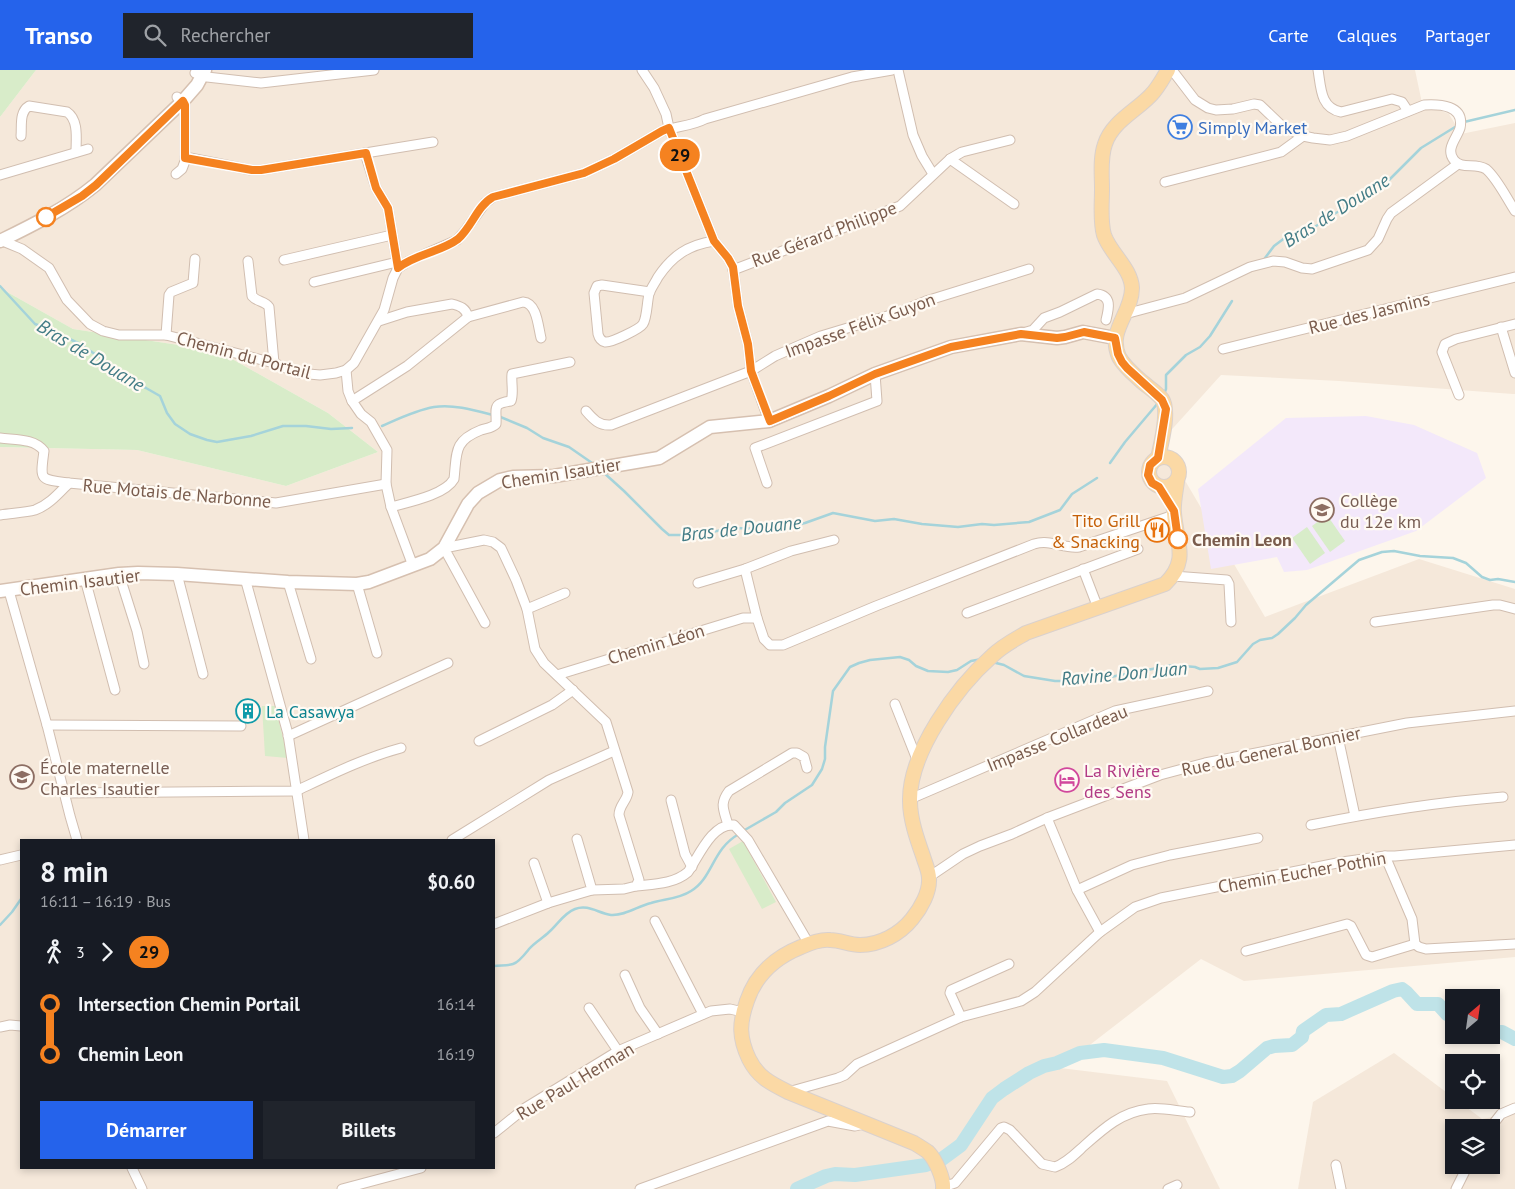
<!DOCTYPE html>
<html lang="fr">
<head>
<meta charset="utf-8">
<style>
	:root { --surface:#171b24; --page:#20242c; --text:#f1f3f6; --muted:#9ea1a6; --accent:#2563eb }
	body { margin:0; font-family:"PT Sans",sans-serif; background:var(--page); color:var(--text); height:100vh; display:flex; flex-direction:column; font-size:19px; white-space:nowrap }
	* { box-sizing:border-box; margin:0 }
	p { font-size:16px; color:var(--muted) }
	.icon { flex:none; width:28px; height:28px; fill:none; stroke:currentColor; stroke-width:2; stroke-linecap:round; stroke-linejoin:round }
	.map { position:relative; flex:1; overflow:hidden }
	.panel { position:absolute; left:20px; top:769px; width:475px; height:330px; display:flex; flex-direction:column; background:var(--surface); border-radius:0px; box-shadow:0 2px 8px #0003 }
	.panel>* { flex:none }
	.badge { padding:0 10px; border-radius:16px; font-size:18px; line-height:32px }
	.needle { width:32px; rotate:29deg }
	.tools { position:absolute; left:1445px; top:919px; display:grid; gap:10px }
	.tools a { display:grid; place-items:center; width:55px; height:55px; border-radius:0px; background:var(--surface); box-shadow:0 2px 8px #0003; font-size:25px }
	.map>.badge { position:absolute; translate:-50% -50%; box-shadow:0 0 0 2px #fff }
	.legs { display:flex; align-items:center; gap:8px; height:55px; padding:0 20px; font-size:16px }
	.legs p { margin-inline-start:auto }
	.summary { display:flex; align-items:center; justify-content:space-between; height:85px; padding:0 20px }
	h1 { font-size:28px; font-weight:600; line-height:38px }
	.primary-button { display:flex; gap:10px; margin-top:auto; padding:10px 20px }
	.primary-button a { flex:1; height:58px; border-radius:0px; background:var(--accent); color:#fff; font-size:20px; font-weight:600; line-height:58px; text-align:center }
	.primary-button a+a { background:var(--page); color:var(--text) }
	ul { padding:0 20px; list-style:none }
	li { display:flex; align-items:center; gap:18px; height:50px; font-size:19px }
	li i { display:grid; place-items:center; width:8px; height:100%; margin:0 6px; background:currentColor }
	li i::after { content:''; width:12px; height:12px; margin:-6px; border:4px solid; border-radius:50%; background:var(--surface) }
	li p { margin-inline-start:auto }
	li:first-child i { background:linear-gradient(#0000 50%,currentColor 0) }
	li:last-child i { background:linear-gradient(currentColor 50%,#0000 0) }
	header { display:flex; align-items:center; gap:30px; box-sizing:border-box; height:70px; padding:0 25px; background:var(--accent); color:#fff }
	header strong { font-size:24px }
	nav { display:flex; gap:28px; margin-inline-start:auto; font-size:18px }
	.search { width:350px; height:45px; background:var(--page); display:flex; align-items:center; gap:12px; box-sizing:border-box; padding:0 18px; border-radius:0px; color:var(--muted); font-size:19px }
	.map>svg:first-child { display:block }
	.residential { fill:#f5e8da; fill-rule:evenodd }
	.education { fill:#f3e8fa }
	.green { fill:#d8ecc9 }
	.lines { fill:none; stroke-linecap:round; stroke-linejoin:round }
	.stream { stroke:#a5d3da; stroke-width:2.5 }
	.river { stroke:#bfe3e8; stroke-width:14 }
	.street-casing { stroke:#d1beb0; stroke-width:11 }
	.secondary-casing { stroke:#d6c0b0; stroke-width:15 }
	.primary-casing { stroke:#dad1cd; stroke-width:16 }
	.street { stroke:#fff; stroke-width:9 }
	.secondary { stroke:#fff; stroke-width:12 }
	.primary { stroke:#fbd9a5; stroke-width:14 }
	.line-1-casing { stroke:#fff; stroke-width:11 }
	.line-1 { stroke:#f58220; stroke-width:8 }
	.stop-1-dot { fill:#fff; stroke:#f58220; stroke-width:2.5 }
	.labels { text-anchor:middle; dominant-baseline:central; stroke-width:4.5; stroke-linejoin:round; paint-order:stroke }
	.shop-label { font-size:18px; fill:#366cbe; stroke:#fffaf3; text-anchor:start }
	.street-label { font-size:18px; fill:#7a5c4d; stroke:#fffaf3 }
	.education-label { font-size:18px; fill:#785e54; stroke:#fffaf3; text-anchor:start }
	.food-label { font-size:18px; fill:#c56008; stroke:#fffaf3; text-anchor:end }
	.stop-label { font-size:18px; font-weight:bold; fill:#7a5c4d; stroke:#fffaf3; text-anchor:start }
	.culture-label { font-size:18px; fill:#0d838f; stroke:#fffaf3; text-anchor:start }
	.hotel-label { font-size:18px; fill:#b23c85; stroke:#fffaf3; text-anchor:start }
	.water-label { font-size:19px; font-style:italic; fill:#437c86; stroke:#fffaf3 }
</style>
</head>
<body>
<header>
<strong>Transo</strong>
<div class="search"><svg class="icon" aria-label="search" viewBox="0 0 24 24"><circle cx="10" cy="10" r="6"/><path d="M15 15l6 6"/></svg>Rechercher</div>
<nav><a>Carte</a><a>Calques</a><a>Partager</a></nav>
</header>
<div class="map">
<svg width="1515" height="1119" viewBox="0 0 1515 1119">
	<rect width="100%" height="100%" fill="#fdf6ec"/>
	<g class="residential">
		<path d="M36,0H1415L1422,33L1449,44L1461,64L1515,53V324H1513L1339,311L1221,305L1156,377L1168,388L1173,390L1265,547L1419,489L1515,519V887L1244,911L1201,889L1060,998L1167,1011L1220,1119H0V377L137,380L286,416L378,382L328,343L218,281L73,259L0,218V47ZM21,770H494V1098H21Z"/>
		<path d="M1394,983L1454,1028V1030H1457L1482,1049L1515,1043V1119H1298L1313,1032ZM1454,1058H1491V1095H1454Z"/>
	</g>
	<path class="education" d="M1366,346L1414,355L1477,383L1486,408L1416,461L1307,500L1284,502L1277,487L1211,499L1198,419L1286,348Z"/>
	<g class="green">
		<path d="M0,0H36L0,47Z"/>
		<path d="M0,218L73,259L218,281L328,343L378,382L286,416L137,380L0,377Z"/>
		<path d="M1327,445L1345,471L1330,482L1312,456Z"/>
		<path d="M1307,457L1325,483L1310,494L1292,468Z"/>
		<path d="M262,636H275L288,688L265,686Z"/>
		<path d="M743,771L776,832L762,839L729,779Z"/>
	</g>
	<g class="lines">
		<g class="stream">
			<path d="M1464,52L1515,40"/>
			<path d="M1265,188L1274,176L1290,164L1298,161L1311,159L1321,153L1328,147L1359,131L1387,112L1421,78L1455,57"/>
			<path d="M0,216L35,254L51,260L80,274L117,299L126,309L146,318L160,326L167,343L175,354L190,364L207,370L217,372L251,366L283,356H306L331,359L352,358"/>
			<path d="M1164,324L1166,319V305L1186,285L1200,277L1210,266L1232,231"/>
			<path d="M498,346L527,358L543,368L569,377L595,395"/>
			<path d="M382,356C398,349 416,340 434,337C453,334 474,340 493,345"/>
			<path d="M1110,393L1125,372L1158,333"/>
			<path d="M603,402L624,421L662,459L669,465H693L735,458L763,459L792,456L805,453L833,443L875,451L894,449L922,454L958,457L982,454L994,455L1029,452L1060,440L1072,424L1097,408"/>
			<path d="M992,592L1004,595L1024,606L1055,611H1071L1100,609L1173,595L1195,597L1200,599L1218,598L1237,592L1253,574L1260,570L1272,568L1278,564L1295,548L1306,535L1359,490L1382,482L1394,481L1420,486L1453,488L1466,493L1482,507L1490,510L1498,509L1515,512"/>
			<path d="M743,761L776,742L785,733L812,715L822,699L825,689V677L833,621L850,597L859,593L870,590L900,587L909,590L916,596L928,601L948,602L957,600L971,591L982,589"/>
			<path d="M0,855L12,842L21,829"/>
			<path d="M494,896C500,895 507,896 513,894C519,892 525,884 529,879C535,872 543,868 549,862C558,854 564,843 575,839C588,834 598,843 611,845C625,846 638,836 651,833C664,829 679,829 691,821C713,808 712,779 739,764"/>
		</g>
		<g class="river">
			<path d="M1491,962H1502L1515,969"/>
			<path d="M797,1119L826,1106L835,1104L855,1105L926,1095L942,1089L961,1075L992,1028L1004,1019L1029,1003L1044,996L1057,993L1080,983L1104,980L1163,988L1223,1007L1232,1006L1240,1001L1267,978L1274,976L1292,975L1302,967L1303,961L1326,945L1341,944L1393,921L1402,919L1406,922L1417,934H1438L1447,944L1454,947"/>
		</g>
		<g class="street-casing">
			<g id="street">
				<path d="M642,0L654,18L666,44L669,58L714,171L728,188L733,197L738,236L748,274L751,301L769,351"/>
				<path d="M898,0L913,65L922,86L933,104"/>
				<path d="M1172,0L1195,30L1208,38L1216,40L1233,39L1254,34L1260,35L1282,56L1303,66L1313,68L1330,70L1347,66L1424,35C1439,34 1465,35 1460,58C1457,68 1445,79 1454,90C1462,100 1475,92 1486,99C1497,108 1507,129 1515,141"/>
				<path d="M1318,0C1321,17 1320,38 1341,42L1392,29L1402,32L1408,41"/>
				<path d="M195,3L207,7L261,13L374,0"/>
				<path d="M21,66C22,56 19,42 29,36L67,42C79,50 76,69 76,82"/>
				<path d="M365,83L376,118L388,138L398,198"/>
				<path d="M185,87L251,100H261L433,72"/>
				<path d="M950,89L1014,134"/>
				<path d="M176,104L182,99L185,91V35L177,27"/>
				<path d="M0,105L88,79"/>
				<path d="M1165,112L1281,82L1303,66"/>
				<path d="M0,170L22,179L49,198L67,230L90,254L103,261L119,265H166L274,293L298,303L320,305L336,303L346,300L354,293L384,240L393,208L398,198L409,191L457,170L465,161L485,133L493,127L584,103L614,89L662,61C677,56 692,56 705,49L852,7L892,0"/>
				<path d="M284,190L392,165"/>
				<path d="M248,191L252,226C257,232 265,231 269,237L274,293"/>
				<path d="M733,200L900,136L950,89L962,82L1010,70"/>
				<path d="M314,212L397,192"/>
				<path d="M650,222L602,215L597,216L594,223L598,264C599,268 601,271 605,272C611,273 640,259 643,254C647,248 647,232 649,224C651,218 655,213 658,207C672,186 688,175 714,171"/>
				<path d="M1125,244L1185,228L1250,197L1273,191L1285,192L1302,198L1312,199L1368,180L1378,169L1387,149L1391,143L1458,94"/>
				<path d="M379,251L407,242L452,234C460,236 466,238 468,247"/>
				<path d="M1501,257L1515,303"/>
				<path d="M1023,263L1033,260L1044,248L1060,242L1097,224C1112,226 1109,238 1106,250"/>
				<path d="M166,265L169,225L171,222L193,213L195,189"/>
				<path d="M1223,279L1515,207"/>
				<path d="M346,300L348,321L352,331L361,344L371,352L387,380L386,414L391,437L413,496"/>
				<path d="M1459,325L1442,282L1445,274L1456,269L1515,254"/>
				<path d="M352,331L407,296L468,247L523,232C537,233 538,256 541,268"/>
				<path d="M586,341C593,349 599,356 611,355L751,301L775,286L821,266L894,244L926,231L1029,199"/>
				<path d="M0,368C15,370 34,368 44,381C40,411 39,409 69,413L276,433L386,414"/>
				<path d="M767,413L755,378L877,331L875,304"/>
				<path d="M391,437C409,432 445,425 454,409C457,383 453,371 481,360C487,358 492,358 496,354C497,338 491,334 511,331C514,323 511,313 512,304L570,292"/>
				<path d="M0,445C11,443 24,443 35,440C49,435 59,423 69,413"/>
				<path d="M745,499L757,548L764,569L770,575H783L876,536L1034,474C1051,469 1063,479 1079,477L1174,445"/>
				<path d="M1083,499L1098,538"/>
				<path d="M119,504L137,561L144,594"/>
				<path d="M177,504L203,604"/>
				<path d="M1173,506L1227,510L1229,514L1231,552"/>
				<path d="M245,508L288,664L304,770"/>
				<path d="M85,509L115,620"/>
				<path d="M288,512L311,589"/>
				<path d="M698,513L745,499L791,481L834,470"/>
				<path d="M357,514L377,583"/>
				<path d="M9,521L47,655L70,746L77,770"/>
				<path d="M527,539L565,523"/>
				<path d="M967,543L1138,479"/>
				<path d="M1375,552L1493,535H1500L1515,539"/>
				<path d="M485,553L444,478L484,470L493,472L501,478L516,510L527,539L535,579L544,593L606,652L628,722C627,731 619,735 619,745L639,810L636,816L624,819L592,820"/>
				<path d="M557,605L743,548H757"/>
				<path d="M895,634L918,692"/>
				<path d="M47,655L241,656"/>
				<path d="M288,666L448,593"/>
				<path d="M1338,667L1355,746"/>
				<path d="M479,671L552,635L573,620"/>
				<path d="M64,723L296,721C330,705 364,688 401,678"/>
				<path d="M910,729L1115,641L1208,621"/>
				<path d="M671,730L685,784L692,797"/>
				<path d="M1047,748L1077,820L1100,862"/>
				<path d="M728,755C724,740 719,734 729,721L792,683H797L804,687L807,698"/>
				<path d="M1311,755C1375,742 1438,732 1503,727"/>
				<path d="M452,770L549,710L614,681"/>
				<path d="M1385,786L1412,849L1415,874L1419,877L1426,879L1515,874"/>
				<path d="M0,790L21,785"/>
				<path d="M534,793L548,833"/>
				<path d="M929,807L963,784L980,776L1012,764L1047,748L1160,705L1205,693L1407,653L1515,641"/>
				<path d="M636,816C654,814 674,814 688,802C699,786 712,753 734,755L748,770L809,874"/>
				<path d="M1077,820L1132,795L1170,785L1258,768"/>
				<path d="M655,851L703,944"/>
				<path d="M494,854L548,833L592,820L577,769"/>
				<path d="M1246,881L1347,854L1351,856L1366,885L1372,887L1415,874"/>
				<path d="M625,905L640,938L658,964"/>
				<path d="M589,938L618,981"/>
				<path d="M961,947L950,923L951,920L1009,894"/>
				<path d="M0,957L10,955L21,956"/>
				<path d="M788,1022L838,1008L845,1005L857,994L961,947L1021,931L1035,922L1100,862L1135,837L1161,828L1342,792L1385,786H1395L1515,775"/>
				<path d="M1490,1058L1501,1044L1515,1038"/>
				<path d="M494,1063L525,1038L618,981L711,941L730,939L743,942"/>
				<path d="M1336,1095L1341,1119"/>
				<path d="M132,1098L142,1119"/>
				<path d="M943,1117L955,1113L1001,1058L1004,1057L1010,1060L1042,1094L1055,1097C1067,1093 1076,1083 1085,1075C1104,1058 1122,1042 1148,1039C1161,1037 1176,1041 1190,1042"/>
				<path d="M342,1119L421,1098"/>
				<path d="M640,1119L828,1051L855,1056L864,1054"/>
				<path d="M1168,1119L1177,1115"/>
				<path d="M1456,1119L1468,1095"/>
			</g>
		</g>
		<g class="secondary-casing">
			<g id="secondary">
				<path d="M0,171C33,155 67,138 95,115L183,31L197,15L205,0"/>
				<path d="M0,521L119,504L138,503L177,504L288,512L357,514L369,512L430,489L444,478L468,434L478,423L500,410L513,407L554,406L659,388L710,357L769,351L829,326L875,304L951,277L1021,264L1057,268L1065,267L1083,262L1115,268"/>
			</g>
		</g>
		<g class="primary-casing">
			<g id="primary">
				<circle cx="1164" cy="402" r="15"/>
				<path d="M1158,388C1161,374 1170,341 1162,329C1156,321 1146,316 1139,309C1131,302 1124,296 1119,287C1107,260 1132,244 1132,218C1131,198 1110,183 1104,165C1100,151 1102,134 1102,119C1102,105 1100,88 1105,74C1112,52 1136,41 1151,25C1158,18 1163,8 1168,0"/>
				<path d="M943,1119C944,1109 936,1090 928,1082C924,1079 919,1076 914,1073L788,1022C770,1013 758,1007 749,989C739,968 739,953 747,931C756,904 776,887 801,877C810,873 820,869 830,870C840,870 850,875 860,875C880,875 900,864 912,849C921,838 930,822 929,808C929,801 925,793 923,786C917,769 910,749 910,731C909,682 957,617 992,586C1002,576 1014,570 1026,563L1165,514C1190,490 1176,472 1174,443C1173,433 1176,421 1177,411"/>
			</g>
		</g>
		<use href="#street" class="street"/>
		<use href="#secondary" class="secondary"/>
		<use href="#primary" class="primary"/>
	</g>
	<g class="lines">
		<g class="line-1-casing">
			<path id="line-1" d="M46,147L82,126L96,115L183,31L185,35V88L252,100H261L366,83L376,118L388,138L398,198C415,184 441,182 458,169C472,157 477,136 493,127L584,103L614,89L662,61L669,58L714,171L728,188L733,197L738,236L748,274L751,301L770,351L829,326L875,304L951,277L1021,264L1057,268L1065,267L1084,262L1115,268L1118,284L1122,292L1127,298L1162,330L1166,339L1158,388L1150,395L1148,405L1152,413L1159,417L1174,441L1178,469"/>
		</g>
		<use href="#line-1" class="line-1"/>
	</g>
	<defs>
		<g id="supermarket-ring" transform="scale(1.25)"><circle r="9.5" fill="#fffaf3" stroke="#3f7fe0" stroke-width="1.5"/><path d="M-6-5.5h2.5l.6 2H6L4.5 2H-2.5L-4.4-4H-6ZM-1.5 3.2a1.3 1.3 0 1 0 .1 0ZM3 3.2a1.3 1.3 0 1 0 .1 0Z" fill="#3f7fe0"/></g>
		<g id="school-ring" transform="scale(1.25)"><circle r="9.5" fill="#fffaf3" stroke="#8d6e63" stroke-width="1.5"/><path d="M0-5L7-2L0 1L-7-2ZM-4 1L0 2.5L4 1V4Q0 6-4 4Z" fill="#8d6e63"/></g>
		<g id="restaurant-ring" transform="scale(1.25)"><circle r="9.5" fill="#fffaf3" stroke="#e8710a" stroke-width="1.5"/><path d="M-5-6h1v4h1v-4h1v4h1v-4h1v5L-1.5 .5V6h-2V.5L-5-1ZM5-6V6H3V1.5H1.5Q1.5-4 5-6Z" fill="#e8710a"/></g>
		<g id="building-ring" transform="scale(1.25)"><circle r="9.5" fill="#fffaf3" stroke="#0f9aa8" stroke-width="1.5"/><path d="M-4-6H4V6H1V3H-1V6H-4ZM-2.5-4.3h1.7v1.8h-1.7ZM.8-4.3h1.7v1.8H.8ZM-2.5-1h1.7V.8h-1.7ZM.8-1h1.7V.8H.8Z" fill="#0f9aa8"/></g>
		<g id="hotel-ring" transform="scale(1.25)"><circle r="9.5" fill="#fffaf3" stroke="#d1479c" stroke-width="1.5"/><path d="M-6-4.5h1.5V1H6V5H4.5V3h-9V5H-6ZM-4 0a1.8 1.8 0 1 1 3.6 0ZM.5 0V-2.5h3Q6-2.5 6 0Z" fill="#d1479c"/></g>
	</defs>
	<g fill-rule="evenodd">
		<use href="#supermarket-ring" x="1180" y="57"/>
		<use href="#school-ring" x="1322" y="440"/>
		<use href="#restaurant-ring" x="1157" y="460"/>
		<use href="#building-ring" x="248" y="641"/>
		<use href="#school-ring" x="22" y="707"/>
		<use href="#hotel-ring" x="1067" y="710"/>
	</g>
	<g class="stop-1-dot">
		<circle cx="46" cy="147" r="9"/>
		<circle cx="1178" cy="469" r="9"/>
	</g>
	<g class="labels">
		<g class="shop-label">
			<text x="1198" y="57">Simply Market</text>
		</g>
		<g class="street-label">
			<text transform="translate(824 164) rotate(-21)">Rue Gérard Philippe</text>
			<text transform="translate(1369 243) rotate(-14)">Rue des Jasmins</text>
			<text transform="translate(860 255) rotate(-20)">Impasse Félix Guyon</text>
			<text transform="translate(244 285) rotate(15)">Chemin du Portail</text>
			<text transform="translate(561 403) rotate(-9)">Chemin Isautier</text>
			<text transform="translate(177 423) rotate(5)">Rue Motais de Narbonne</text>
			<text transform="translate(80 512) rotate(-7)">Chemin Isautier</text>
			<text transform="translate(656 574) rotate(-17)">Chemin Léon</text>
			<text transform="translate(1057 668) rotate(-22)">Impasse Collardeau</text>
			<text transform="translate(1271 681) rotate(-12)">Rue du General Bonnier</text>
			<text transform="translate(1302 802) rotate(-10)">Chemin Eucher Pothin</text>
			<text transform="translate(575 1011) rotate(-31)">Rue Paul Herman</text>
		</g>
		<g class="education-label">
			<text x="1340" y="430">Collège<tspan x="1340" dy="21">du 12e km</tspan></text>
			<text x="40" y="697">École maternelle<tspan x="40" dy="21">Charles Isautier</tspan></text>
		</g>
		<g class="food-label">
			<text x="1140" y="450">Tito Grill<tspan x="1140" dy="21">&amp; Snacking</tspan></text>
		</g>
		<g class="stop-label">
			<text x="1192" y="469">Chemin Leon</text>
		</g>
		<g class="culture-label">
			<text x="266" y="641">La Casawya</text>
		</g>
		<g class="hotel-label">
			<text x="1084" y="700">La Rivière<tspan x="1084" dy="21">des Sens</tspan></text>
		</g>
		<g class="water-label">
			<text transform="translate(1336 140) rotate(-32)">Bras de Douane</text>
			<text transform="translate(91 285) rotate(31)">Bras de Douane</text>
			<text transform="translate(741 458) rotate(-6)">Bras de Douane</text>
			<text transform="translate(1124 603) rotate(-5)">Ravine Don Juan</text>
		</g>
	</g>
</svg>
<div class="tools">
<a><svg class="needle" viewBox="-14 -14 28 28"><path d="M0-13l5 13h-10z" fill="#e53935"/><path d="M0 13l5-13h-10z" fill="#9ea1a6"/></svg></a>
<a><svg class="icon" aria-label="locate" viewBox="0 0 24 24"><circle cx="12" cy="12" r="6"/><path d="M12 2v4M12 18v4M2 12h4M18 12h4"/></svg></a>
<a><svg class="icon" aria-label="layers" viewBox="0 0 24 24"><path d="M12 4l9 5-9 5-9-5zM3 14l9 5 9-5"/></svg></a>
</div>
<b class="badge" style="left:680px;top:85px;background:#f58220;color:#111">29</b>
<section class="panel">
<div class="summary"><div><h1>8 min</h1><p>16:11 – 16:19 · Bus</p></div><b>$0.60</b></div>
<div class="legs"><svg class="icon" aria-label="walk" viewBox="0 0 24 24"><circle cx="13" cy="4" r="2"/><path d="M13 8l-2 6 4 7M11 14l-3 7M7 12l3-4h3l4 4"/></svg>3<svg class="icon" aria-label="forward" viewBox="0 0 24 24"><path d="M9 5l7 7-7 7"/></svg><b class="badge" style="background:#f58220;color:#111">29</b></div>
<ul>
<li><i style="color:#f58220"></i><b>Intersection Chemin Portail</b><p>16:14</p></li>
<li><i style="color:#f58220"></i><b>Chemin Leon</b><p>16:19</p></li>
</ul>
<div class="primary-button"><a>Démarrer</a><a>Billets</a></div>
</section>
</div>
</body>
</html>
